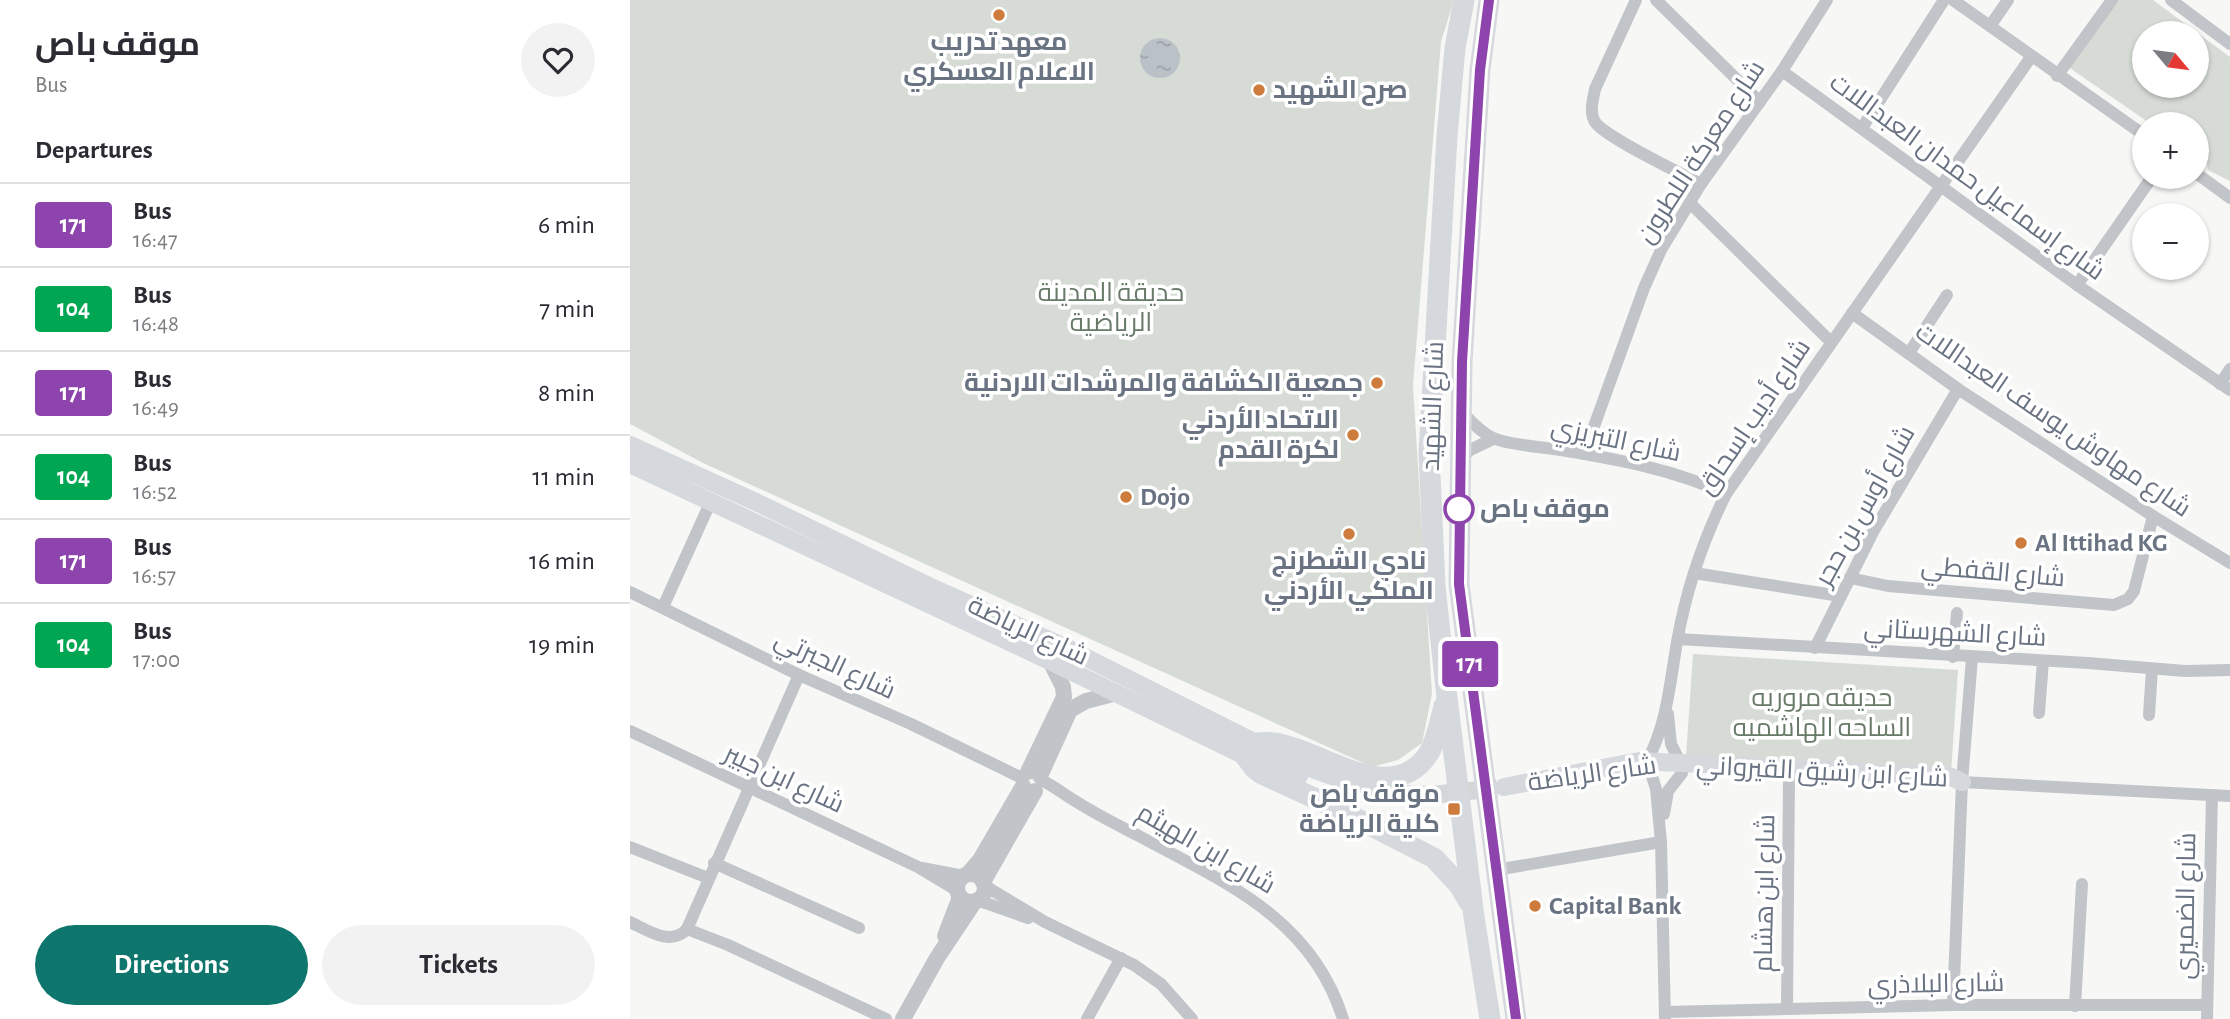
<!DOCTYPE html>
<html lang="en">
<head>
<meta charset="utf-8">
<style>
	:root { --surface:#fff; --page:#f2f2f3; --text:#2b2b33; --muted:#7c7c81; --line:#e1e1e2; --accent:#0f766e }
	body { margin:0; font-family:"Alegreya Sans",Cairo,sans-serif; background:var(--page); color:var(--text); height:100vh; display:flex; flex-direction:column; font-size:26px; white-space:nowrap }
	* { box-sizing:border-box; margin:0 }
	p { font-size:23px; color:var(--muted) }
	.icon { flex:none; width:38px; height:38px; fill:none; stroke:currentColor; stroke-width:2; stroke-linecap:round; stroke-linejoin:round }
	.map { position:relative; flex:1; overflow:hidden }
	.side { display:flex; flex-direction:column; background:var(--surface); width:630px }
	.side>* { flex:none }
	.badge { padding:0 14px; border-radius:5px; font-size:24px; line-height:46px }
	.needle { width:46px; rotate:119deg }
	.controls { position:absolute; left:1502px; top:21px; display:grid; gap:14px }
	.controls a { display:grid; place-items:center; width:77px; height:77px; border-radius:50%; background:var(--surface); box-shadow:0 2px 5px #0004; font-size:35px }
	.map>.badge { position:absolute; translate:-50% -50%; box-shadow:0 0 0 4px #fff }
	h2 { padding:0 35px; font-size:26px; line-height:63px }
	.round { display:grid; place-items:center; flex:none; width:74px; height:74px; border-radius:37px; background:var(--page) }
	.overview { display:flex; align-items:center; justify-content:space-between; height:119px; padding:0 35px }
	h1 { font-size:33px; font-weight:700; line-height:52px }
	.action { display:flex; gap:14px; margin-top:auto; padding:14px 35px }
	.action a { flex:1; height:80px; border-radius:42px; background:var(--accent); color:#fff; font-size:28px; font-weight:700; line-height:80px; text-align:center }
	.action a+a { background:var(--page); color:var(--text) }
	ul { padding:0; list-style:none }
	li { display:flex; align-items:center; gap:21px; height:84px; padding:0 35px; border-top:2px solid var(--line) }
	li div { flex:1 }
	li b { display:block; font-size:26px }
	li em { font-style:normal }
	li .badge { min-width:77px; font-weight:700; text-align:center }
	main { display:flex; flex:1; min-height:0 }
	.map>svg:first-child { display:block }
	.park { fill:#d6dcd5; fill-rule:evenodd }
	.water { fill:url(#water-ripples) }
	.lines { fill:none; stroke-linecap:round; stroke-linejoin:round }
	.secondary-tunnel { stroke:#d4d6d8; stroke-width:18; stroke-dasharray:18 9; stroke-linecap:butt }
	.minor { stroke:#c1c4c8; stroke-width:12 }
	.tertiary { stroke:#c1c4c8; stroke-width:16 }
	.secondary { stroke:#d5d8dc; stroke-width:18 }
	.trunk { stroke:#d5d8dc; stroke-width:21 }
	.line-casing { stroke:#fff; stroke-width:16 }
	.line { stroke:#8e44ad; stroke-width:10 }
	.poi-dot { fill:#ce7b3e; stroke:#fff; stroke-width:2.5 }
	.stop-dot { fill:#fff; stroke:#8e44ad; stroke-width:3.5 }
	.labels { text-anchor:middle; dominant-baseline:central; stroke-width:7; stroke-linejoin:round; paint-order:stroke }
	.poi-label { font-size:26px; font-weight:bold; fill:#6a7382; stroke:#fff; text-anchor:start }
	.street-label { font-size:26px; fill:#6a7382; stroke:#fff }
	.park-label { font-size:26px; fill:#687a68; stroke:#fff }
	.stop-label { font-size:26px; font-weight:bold; fill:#6a7382; stroke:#fff; text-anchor:start }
</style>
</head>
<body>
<main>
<section class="side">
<div class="overview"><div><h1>موقف باص</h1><p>Bus</p></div><a class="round"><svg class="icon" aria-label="heart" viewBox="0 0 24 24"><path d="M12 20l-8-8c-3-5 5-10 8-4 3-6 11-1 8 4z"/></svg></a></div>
<h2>Departures</h2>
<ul>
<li><span class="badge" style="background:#8e44ad;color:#fff">171</span><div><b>Bus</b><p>16:47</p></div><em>6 min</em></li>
<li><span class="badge" style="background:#00a651;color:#fff">104</span><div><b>Bus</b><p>16:48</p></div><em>7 min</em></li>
<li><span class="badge" style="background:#8e44ad;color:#fff">171</span><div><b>Bus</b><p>16:49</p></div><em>8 min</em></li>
<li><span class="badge" style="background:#00a651;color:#fff">104</span><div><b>Bus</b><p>16:52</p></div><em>11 min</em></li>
<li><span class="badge" style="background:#8e44ad;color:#fff">171</span><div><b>Bus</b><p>16:57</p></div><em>16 min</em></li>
<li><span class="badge" style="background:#00a651;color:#fff">104</span><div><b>Bus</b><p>17:00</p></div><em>19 min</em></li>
</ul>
<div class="action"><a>Directions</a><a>Tickets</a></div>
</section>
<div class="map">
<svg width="1600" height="1019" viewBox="0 0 1600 1019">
	<defs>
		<pattern id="water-ripples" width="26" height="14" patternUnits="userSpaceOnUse" patternTransform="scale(1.75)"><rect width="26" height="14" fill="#bbc2c7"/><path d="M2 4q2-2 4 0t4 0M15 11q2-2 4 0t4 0" fill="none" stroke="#9ca2a7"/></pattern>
	</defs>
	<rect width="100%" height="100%" fill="#f7f7f5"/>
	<g class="park">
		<path d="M0,0H824L811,42L783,385L802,694L792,743L768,760L742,767L73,463L0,424Z"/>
		<path d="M1480,0H1523L1600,57V181L1578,170L1577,163L1566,156V124H1521L1434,64ZM1514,33H1566V86H1514Z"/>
		<path d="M1063,654L1328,670L1321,773L1056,757Z"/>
	</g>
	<circle class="water" cx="530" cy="58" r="20"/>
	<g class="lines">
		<path class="secondary-tunnel" d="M802,795L867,788"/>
		<g class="minor">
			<path d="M1006,0L965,89C963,100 959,112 965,122C976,138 1051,173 1071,184"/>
			<path d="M1026,0L1130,102"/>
			<path d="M1323,0L1514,135"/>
			<path d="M1541,0L1600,44"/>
			<path d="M1360,26L1378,0"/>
			<path d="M1152,71L1447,285L1600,390"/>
			<path d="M1427,76L1482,0"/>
			<path d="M1232,128L1314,0"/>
			<path d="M1566,173L1600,198"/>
			<path d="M1060,203L1201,342"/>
			<path d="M1447,285L1522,177"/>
			<path d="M1222,313L1328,389L1523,516L1600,563"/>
			<path d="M1279,353L1317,295"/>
			<path d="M1590,384L1600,369"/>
			<path d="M830,410C840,420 850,432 863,438C878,445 913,447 931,450C986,459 1046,470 1096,494"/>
			<path d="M954,454L1014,288L1031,250L1071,184L1152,71L1197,0"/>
			<path d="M830,460L840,450L863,439"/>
			<path d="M1064,573L1210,596"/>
			<path d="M1220,578L1258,586L1484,605L1498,599L1504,591L1523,516"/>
			<path d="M0,592L169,675L281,724L392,778"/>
			<path d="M33,607L81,501"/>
			<path d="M1048,639L1458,663L1555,671L1600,670"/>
			<path d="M1185,648L1243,532L1328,389"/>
			<path d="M1323,657L1327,613"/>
			<path d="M1409,713L1413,661"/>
			<path d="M1038,714L1041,744L1051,764"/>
			<path d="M1519,715L1522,669"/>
			<path d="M0,731L288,867L328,891"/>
			<path d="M1017,761C1037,725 1040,682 1047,642C1056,591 1073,540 1096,494L1401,57"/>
			<path d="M1021,773L1026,789L1031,842L1035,1019"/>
			<path d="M411,780C424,786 435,795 447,802C467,815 488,825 509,836C594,882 682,918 713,1019"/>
			<path d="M1332,782L1600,796"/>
			<path d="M1034,814L1038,791L1052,773"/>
			<path d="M0,847L78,878"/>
			<path d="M84,863L229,928"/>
			<path d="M292,868L334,876"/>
			<path d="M866,870L1031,842"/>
			<path d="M355,886L415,922L504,965L531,984L562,1019"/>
			<path d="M347,900L398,918"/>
			<path d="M0,922C17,930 41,947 57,929L169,675"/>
			<path d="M57,929L98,945L256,1019"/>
			<path d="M1323,1005L1332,782L1342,658"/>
			<path d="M1445,1006L1452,884"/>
			<path d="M1157,1008L1159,778"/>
			<path d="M1035,1012L1323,1005H1577"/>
			<path d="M457,1019L491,958"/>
			<path d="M1577,1019L1582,795"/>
		</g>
		<g class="tertiary">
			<path d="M398,772L434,697L433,687L420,661"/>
			<path d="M410,776L440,710L456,701L487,693"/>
			<path d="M338,874L350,860L393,786"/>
			<circle cx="341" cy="888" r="14"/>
			<path d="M353,882L405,791"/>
			<path d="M315,936L330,897"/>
			<path d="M273,1019L307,958L345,901"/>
		</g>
		<g class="secondary">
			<path d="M0,445L126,502L303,588L439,649L666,763L724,784L776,794L802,795"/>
			<path d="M0,464L420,661L615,756L669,776"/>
			<path d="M874,787L1009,761L1319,776L1332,782"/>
		</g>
		<g class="trunk">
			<path d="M834,0L825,48L817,136L799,453L805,586L817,698L844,917L860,1019"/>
			<path d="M859,0L850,70L832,362L829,584L886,1019"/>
			<path d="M623,743C630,743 638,742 645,743C692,750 762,810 799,753C807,739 810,721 814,706"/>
			<path d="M615,756L624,768L632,774L708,809L804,858L829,885L839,902"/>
		</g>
	</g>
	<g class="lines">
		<g class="line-casing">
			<path id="line" d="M859,0L850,70L832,362L829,584L886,1019"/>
		</g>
		<use href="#line" class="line"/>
	</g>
	<g class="poi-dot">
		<circle cx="369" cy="15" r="7"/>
		<circle cx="629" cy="90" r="7"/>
		<circle cx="747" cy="383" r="7"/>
		<circle cx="723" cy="435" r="7"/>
		<circle cx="496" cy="497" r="7"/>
		<circle cx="719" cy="534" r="7"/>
		<circle cx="1391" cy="543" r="7"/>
		<rect x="817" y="802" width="14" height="14" rx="3.5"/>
		<circle cx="905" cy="906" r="7"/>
	</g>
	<circle class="stop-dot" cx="829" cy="509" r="14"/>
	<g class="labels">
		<g class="poi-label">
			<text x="369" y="42" text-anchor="middle">معهد تدريب<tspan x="369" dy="30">الاعلام العسكري</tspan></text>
			<text x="643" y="90">صرح الشهيد</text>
			<text x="733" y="383" text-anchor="end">جمعية الكشافة والمرشدات الاردنية</text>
			<text x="709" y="420" text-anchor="end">الاتحاد الأردني<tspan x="709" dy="30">لكرة القدم</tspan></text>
			<text x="510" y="497">Dojo</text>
			<text x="1405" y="543">Al Ittihad KG</text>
			<text x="719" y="561" text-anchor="middle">نادي الشطرنج<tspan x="719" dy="30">الملكي الأردني</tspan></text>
			<text x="810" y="794" text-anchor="end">موقف باص<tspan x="810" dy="30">كلية الرياضة</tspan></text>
			<text x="919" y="906">Capital Bank</text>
		</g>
		<g class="street-label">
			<text transform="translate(1071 152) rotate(-57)">شارع معركة اللطرون</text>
			<text transform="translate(1337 177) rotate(36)">شارع إسماعيل حمدان العبداللات</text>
			<text transform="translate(803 406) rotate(-88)">شارع الشهيد</text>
			<text transform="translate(1124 417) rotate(-56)">شارع أديب إسحاق</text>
			<text transform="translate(1423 420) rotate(34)">شارع مهاوش يوسف العبداللات</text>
			<text transform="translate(986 440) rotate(12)">شارع التبريزي</text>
			<text transform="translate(1235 506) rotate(-61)">شارع أوس بن حجر</text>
			<text transform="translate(1363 572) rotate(5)">شارع القفطي</text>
			<text transform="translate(398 631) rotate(25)">شارع الرياضة</text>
			<text transform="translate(1325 633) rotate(3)">شارع الشهرستاني</text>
			<text transform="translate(205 665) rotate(25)">شارع الجبرتي</text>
			<text transform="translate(1192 772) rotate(3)">شارع ابن رشيق القيرواني</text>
			<text transform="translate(962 774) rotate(-8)">شارع الرياضة</text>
			<text transform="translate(154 779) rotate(25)">شارع ابن جبير</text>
			<text transform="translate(576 849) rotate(30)">شارع ابن الهيثم</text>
			<text transform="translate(1135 893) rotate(-89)">شارع ابن هشام</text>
			<text transform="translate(1556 906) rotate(-89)">شارع الضميري</text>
			<text transform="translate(1306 984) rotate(-1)">شارع البلاذري</text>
		</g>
		<g class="park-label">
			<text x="481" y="293">حديقة المدينة<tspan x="481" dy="30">الرياضية</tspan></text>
			<text x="1192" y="698">حديقه مروريه<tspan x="1192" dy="30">الساحه الهاشميه</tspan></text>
		</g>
		<g class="stop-label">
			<text x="850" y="509">موقف باص</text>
		</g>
	</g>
</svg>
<div class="controls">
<a><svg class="needle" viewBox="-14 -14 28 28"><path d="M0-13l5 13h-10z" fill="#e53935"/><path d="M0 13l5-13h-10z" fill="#7c7c81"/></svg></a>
<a>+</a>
<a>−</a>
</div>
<b class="badge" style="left:840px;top:664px;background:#8e44ad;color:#fff">171</b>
</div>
</main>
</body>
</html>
